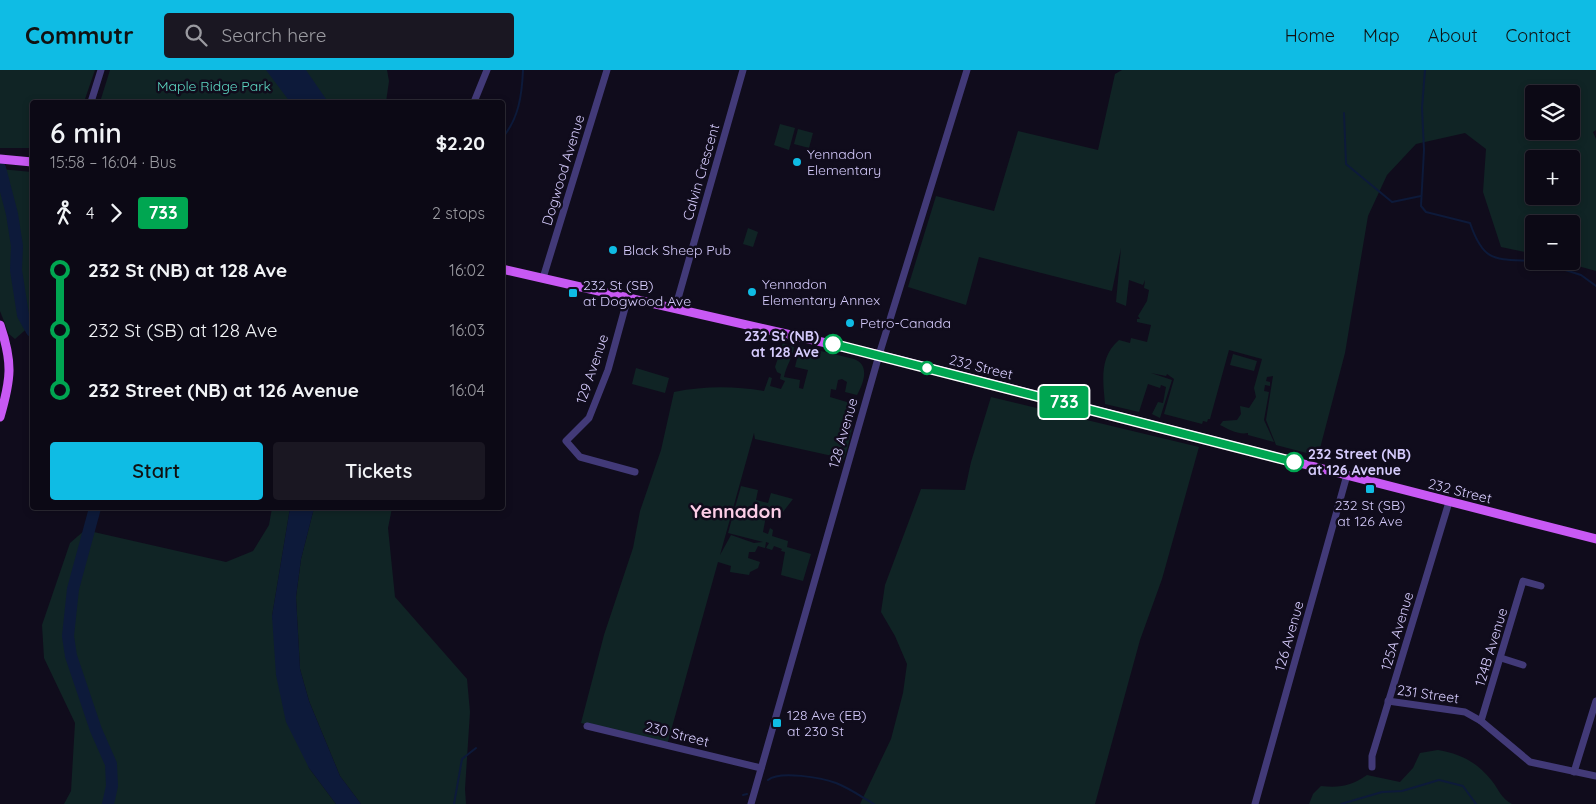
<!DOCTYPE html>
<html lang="en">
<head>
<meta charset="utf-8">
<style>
	:root { --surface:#0c0915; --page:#1a1722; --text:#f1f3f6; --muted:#9a9aa0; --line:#2c2a34; --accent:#0fbce4 }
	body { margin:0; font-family:Quicksand,sans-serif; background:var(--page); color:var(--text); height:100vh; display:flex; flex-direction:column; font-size:19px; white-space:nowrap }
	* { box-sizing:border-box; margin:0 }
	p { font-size:16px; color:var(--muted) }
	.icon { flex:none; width:28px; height:28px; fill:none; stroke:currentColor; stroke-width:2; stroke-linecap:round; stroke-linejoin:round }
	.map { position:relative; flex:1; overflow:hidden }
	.drawer { position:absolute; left:30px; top:30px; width:475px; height:410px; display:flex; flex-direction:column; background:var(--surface); border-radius:5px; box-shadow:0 2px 8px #0003,0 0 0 1px var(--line) }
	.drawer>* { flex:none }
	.badge { padding:0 10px; border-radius:4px; font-size:18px; line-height:32px }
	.fabs { position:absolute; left:1525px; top:15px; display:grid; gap:10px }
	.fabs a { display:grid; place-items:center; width:55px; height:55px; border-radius:5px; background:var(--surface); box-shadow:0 2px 8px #0003,0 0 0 1px var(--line); font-size:25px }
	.map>.badge { position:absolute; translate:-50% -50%; box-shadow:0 0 0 2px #fff }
	.legs { display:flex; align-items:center; gap:8px; height:55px; padding:0 20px; font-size:16px }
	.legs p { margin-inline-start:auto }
	.overview { display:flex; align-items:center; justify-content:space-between; height:85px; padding:0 20px }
	h1 { font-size:28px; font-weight:600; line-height:38px }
	.button { display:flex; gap:10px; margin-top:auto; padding:10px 20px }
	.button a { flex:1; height:58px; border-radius:5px; background:var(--accent); color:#111; font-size:20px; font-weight:600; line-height:58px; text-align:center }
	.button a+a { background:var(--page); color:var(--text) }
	ul { padding:0 20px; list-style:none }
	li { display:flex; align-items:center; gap:18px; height:60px; font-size:19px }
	li i { display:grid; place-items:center; width:8px; height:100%; margin:0 6px; background:currentColor }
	li i::after { content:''; width:12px; height:12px; margin:-6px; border:4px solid; border-radius:50%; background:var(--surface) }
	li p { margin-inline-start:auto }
	li:first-child i { background:linear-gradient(#0000 50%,currentColor 0) }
	li:last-child i { background:linear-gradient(currentColor 50%,#0000 0) }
	header { display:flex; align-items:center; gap:30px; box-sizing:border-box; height:70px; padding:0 25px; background:var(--accent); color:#111 }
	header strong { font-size:24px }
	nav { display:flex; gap:28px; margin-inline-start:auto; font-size:18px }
	.search { width:350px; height:45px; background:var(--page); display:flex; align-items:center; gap:12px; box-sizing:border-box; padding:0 18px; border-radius:5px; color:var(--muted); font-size:19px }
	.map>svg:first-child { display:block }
	.green { fill:#102425; fill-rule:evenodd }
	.water { fill:#0d1a3a }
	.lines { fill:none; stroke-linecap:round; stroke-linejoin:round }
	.stream { stroke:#0d1a3a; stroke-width:2 }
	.river { stroke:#0d1a3a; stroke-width:12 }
	.minor { stroke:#423a78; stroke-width:7 }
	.major { stroke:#c859f4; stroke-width:9 }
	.line-1-casing { stroke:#fff; stroke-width:11 }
	.line-1 { stroke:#00a651; stroke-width:8 }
	.poi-dot { fill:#0fbce4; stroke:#100c1c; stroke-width:2 }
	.stop-1-dot { fill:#fff; stroke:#00a651; stroke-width:2.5 }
	.labels { text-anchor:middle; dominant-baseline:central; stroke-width:5; stroke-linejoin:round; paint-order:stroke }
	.park-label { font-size:14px; fill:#5dd6c2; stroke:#100c1c }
	.poi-label { font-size:14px; fill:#d5cbfc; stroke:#100c1c; text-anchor:start }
	.street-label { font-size:14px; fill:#d5cbfc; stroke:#100c1c }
	.stop-label { font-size:14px; font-weight:bold; fill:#d5cbfc; stroke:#100c1c; text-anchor:end }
	.district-label { font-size:19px; font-weight:bold; fill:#fccde6; stroke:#100c1c }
</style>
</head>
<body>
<header>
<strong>Commutr</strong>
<div class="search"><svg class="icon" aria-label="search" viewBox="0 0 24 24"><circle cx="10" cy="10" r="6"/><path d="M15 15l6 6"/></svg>Search here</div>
<nav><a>Home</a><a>Map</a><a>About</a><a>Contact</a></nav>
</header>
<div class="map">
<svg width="1596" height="734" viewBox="0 0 1596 734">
	<rect width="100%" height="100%" fill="#100c1c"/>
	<g class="green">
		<path d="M0,0H95L84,32H32V78H0Z"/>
		<path d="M110,0H387L389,11L386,32H100Z"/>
		<path d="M1122,0H1596V60L1593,62L1596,69V201L1560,191H1571V154H1534V184L1501,177L1483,122L1486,79L1465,63L1416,74L1387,105L1368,146L1345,283L1318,386L1276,375L1266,350L1273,306L1267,307L1266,311L1270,312V316L1265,315L1264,321L1269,322L1264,350L1274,372L1248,365V363C1238,365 1228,359 1220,355L1223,351L1237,350L1241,344L1240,336L1249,338L1256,327L1254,318L1262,289L1229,280L1210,349H1208L1207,352L1203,351L1202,354L1164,344L1174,309L1167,304L1166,306L1151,303L1172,310L1160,348L1152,344L1158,332L1163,333L1166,317L1161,315L1160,318L1148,314L1139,342L1105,334C1103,311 1099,287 1119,270L1130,273L1131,268L1147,272L1151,255L1137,252V249H1140L1138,246L1147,231L1149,220L1144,218L1145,210L1143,215L1129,210L1126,236L1116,232L1121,178L1112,221L979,187L966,235L908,217L936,126L994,141L1018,61L1098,80L1115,4ZM1534,24H1571V61H1534ZM1534,89H1571V126H1534Z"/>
		<path d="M780,54L795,58L789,80L774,75Z"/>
		<path d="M798,59L813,63L809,78L794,74Z"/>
		<path d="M0,99L32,102V254L15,269L9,264L0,241Z"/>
		<path d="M748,158L758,162L753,177L743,174Z"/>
		<path d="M783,273L794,277C793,287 786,296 784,307L800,310L799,318L803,319L808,300L795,297L800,276L854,289C870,295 864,312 857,325L845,322L847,312L842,309L838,310L836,320L831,319L830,327L857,335C855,344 847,387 842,392L837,387L755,369L754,363L720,485L731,465L754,473L763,472L728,463L741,416L758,420L756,430L768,433L771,423L793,429L783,442L774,441L771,446H766L763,462L768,464L770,458L773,460L772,466L788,471L787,477L811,484L803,511L781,505L785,482L781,481L782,479L774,476L772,480L766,478L769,473L766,472L765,478L758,476L755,482H749L748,488L760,492L758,498L750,502L749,505L730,502L731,496L718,492L667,675L581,653L604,565L633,478L640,441L661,380L674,322C705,316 733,316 764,321L769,307L772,308L770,316L781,319L785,311L780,309L781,304L777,302L775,297Z"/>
		<path d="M1233,284L1257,291L1254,301L1230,295Z"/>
		<path d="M636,298L669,308L665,323L632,314Z"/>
		<path d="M991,327L1199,377L1162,509L1140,570L1095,734H860L891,669L903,623L907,594L895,566L881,542L885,515L921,419L965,420L971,392Z"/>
		<path d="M272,438H290L272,546L309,698L336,734H64L71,721L75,653L44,588L42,555L70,473L85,460L226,492L253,481L269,455Z"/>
		<path d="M314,438H392L388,458L395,527L467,609L470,642L465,719L466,734H361L340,706L309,631L300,599L296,527L301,489Z"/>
		<path d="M1438,680C1461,684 1477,692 1492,711C1499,720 1501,728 1512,734H1309L1313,724L1321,716C1340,718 1351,716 1367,705L1400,712L1413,698L1420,683Z"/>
	</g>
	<g class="water">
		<path d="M266,0H306L328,32H290Z"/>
		<path d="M290,438H314L301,489L296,527L300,599L309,631L340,706L361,734H336L309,698L286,652L276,605L272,546Z"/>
	</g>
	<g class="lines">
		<g class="stream">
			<path d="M1425,0L1422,38L1424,80L1421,136L1426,142L1470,153C1484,194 1496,189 1534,191"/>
			<path d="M1344,43L1346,94L1392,132L1421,126"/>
			<path d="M502,68C519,49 522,24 523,0"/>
			<path d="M1537,191L1581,205L1596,216"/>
			<path d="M768,710C780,700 822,708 836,713C849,718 862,727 874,734"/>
			<path d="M743,725L747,724"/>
			<path d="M454,734L462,689L476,678"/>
			<path d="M1341,734L1382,722L1402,721L1439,710L1463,716L1476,734"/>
		</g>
		<g class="river">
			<path d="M0,98L12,144L17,176L16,200L23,245L32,261"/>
			<path d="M95,438L73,519L68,566L71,586L96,660L111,694L112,716L108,734"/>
		</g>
		<g class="minor">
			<path d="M91,32L101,0"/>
			<path d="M474,32L487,0"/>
			<path d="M543,208L607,0"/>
			<path d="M628,227L608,300L589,348L566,371L580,387L635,402"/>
			<path d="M675,239L743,0"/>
			<path d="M1501,588L1523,595"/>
			<path d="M1388,631L1465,642L1481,651L1530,692L1596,706"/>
			<path d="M1481,651L1523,511L1541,516"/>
			<path d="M587,656L761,698"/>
			<path d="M1372,697V686L1449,432"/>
			<path d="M1574,702L1596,631"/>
			<path d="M751,734L879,285L967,0"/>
			<path d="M1255,734L1347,405"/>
		</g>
		<g class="major">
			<path d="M0,89L32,92"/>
			<path d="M502,199L879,285L1596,469"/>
			<path d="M0,255C13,293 11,309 0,347"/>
		</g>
	</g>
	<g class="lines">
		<g class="line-1-casing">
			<path id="line-1" d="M833,274L1294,392"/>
		</g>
		<use href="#line-1" class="line-1"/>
	</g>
	<g class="poi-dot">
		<circle cx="797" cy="92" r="5"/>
		<circle cx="613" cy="180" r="5"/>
		<circle cx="752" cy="222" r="5"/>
		<rect x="568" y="218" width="10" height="10" rx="2.5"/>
		<circle cx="850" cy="253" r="5"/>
		<rect x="1365" y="414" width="10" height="10" rx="2.5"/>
		<rect x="772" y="648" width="10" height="10" rx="2.5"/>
	</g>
	<g class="stop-1-dot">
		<circle cx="833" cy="274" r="9"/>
		<circle cx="927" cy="298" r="6"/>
		<circle cx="1294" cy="392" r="9"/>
	</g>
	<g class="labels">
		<g class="park-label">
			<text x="214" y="16">Maple Ridge Park</text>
		</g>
		<g class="poi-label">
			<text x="807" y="84">Yennadon<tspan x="807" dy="16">Elementary</tspan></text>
			<text x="623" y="180">Black Sheep Pub</text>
			<text x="762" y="214">Yennadon<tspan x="762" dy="16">Elementary Annex</tspan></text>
			<text x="583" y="215">232 St (SB)<tspan x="583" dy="16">at Dogwood Ave</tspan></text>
			<text x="860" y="253">Petro-Canada</text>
			<text x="1370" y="435" text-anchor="middle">232 St (SB)<tspan x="1370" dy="16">at 126 Ave</tspan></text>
			<text x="787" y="645">128 Ave (EB)<tspan x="787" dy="16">at 230 St</tspan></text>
		</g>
		<g class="street-label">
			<text transform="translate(563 100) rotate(-73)">Dogwood Avenue</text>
			<text transform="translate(701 102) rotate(-74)">Calvin Crescent</text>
			<text transform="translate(981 297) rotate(14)">232 Street</text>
			<text transform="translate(592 299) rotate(-71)">129 Avenue</text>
			<text transform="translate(843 363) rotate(-74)">128 Avenue</text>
			<text transform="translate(1460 421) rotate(14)">232 Street</text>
			<text transform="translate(1397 561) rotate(-73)">125A Avenue</text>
			<text transform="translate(1289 566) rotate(-74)">126 Avenue</text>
			<text transform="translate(1491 577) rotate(-73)">124B Avenue</text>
			<text transform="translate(1428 624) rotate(8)">231 Street</text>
			<text transform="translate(677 664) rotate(14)">230 Street</text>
		</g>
		<g class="stop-label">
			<text x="819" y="266">232 St (NB)<tspan x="819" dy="16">at 128 Ave</tspan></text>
			<text x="1308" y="384" text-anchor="start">232 Street (NB)<tspan x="1308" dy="16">at 126 Avenue</tspan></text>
		</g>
		<g class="district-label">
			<text x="736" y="441">Yennadon</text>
		</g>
	</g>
</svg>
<div class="fabs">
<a><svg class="icon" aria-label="layers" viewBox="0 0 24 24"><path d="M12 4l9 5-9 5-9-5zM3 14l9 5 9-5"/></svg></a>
<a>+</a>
<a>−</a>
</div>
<b class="badge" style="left:1064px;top:332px;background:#00a651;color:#fff">733</b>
<section class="drawer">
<div class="overview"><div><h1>6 min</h1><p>15:58 – 16:04 · Bus</p></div><b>$2.20</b></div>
<div class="legs"><svg class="icon" aria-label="walk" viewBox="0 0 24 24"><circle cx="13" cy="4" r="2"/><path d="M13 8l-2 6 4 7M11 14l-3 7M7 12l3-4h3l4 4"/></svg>4<svg class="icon" aria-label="forward" viewBox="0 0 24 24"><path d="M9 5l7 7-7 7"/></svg><b class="badge" style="background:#00a651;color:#fff">733</b><p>2 stops</p></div>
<ul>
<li><i style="color:#00a651"></i><b>232 St (NB) at 128 Ave</b><p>16:02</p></li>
<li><i style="color:#00a651"></i><span>232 St (SB) at 128 Ave</span><p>16:03</p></li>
<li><i style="color:#00a651"></i><b>232 Street (NB) at 126 Avenue</b><p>16:04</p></li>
</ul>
<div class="button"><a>Start</a><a>Tickets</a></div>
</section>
</div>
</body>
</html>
